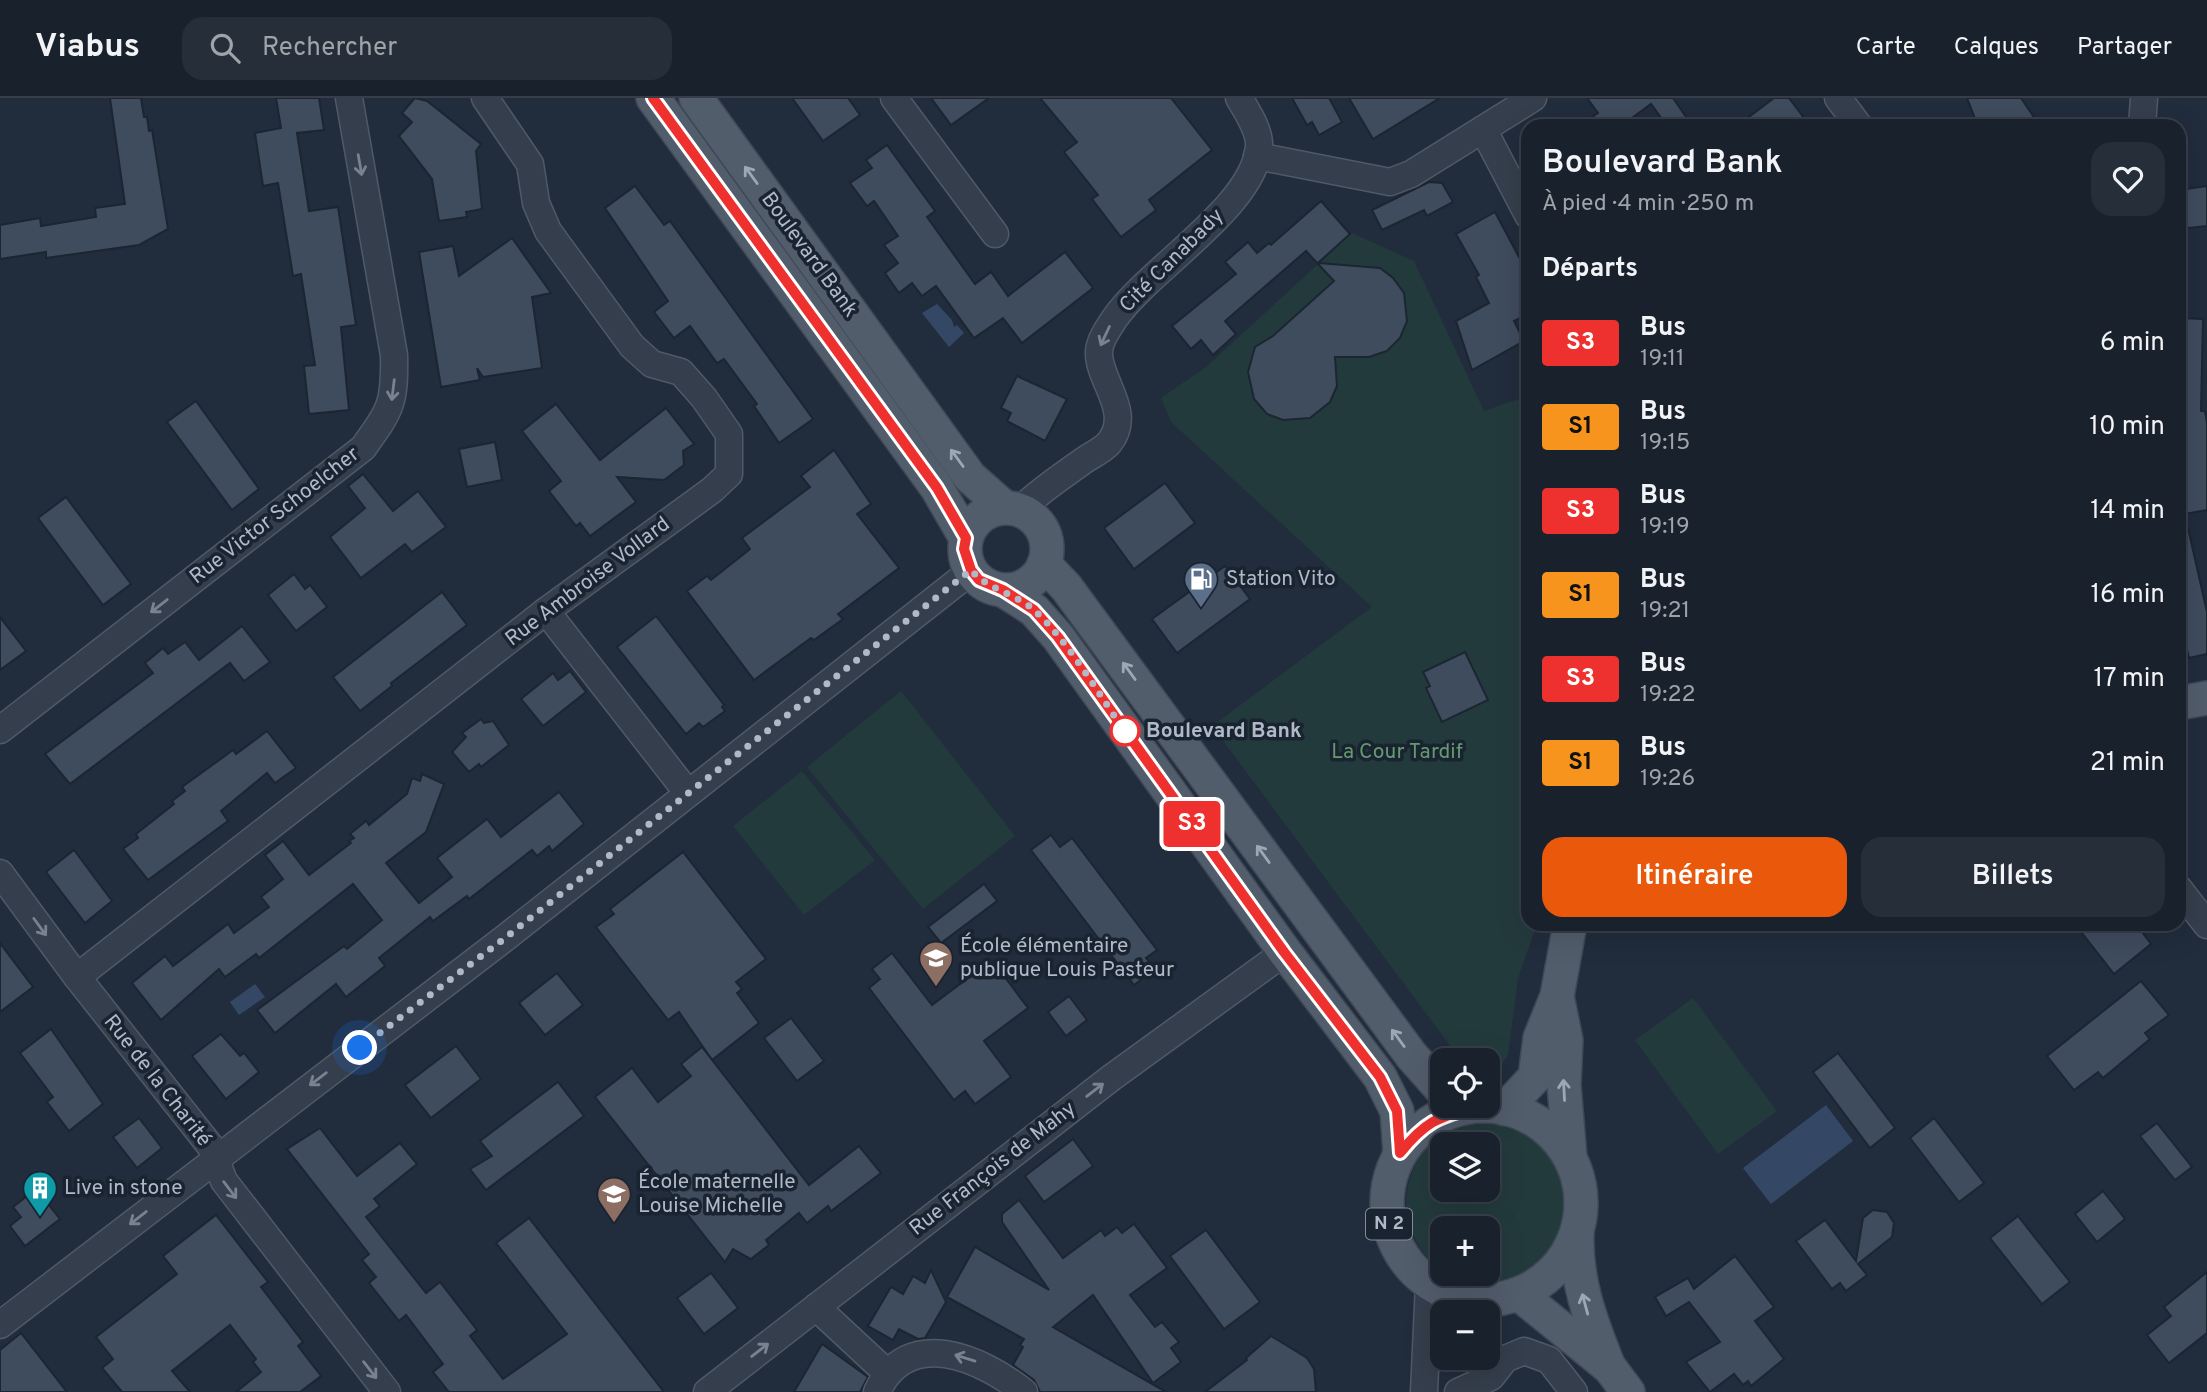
<!DOCTYPE html>
<html lang="fr">
<head>
<meta charset="utf-8">
<style>
	:root { --surface:#19212d; --page:#262e39; --text:#f1f3f6; --muted:#9fa3aa; --line:#373e49; --accent:#ea580c }
	body { margin:0; font-family:Overpass,sans-serif; background:var(--page); color:var(--text); height:100vh; display:flex; flex-direction:column; font-size:26px; white-space:nowrap }
	* { box-sizing:border-box; margin:0 }
	p { font-size:23px; color:var(--muted) }
	.icon { flex:none; width:38px; height:38px; fill:none; stroke:currentColor; stroke-width:2; stroke-linecap:round; stroke-linejoin:round }
	.map { position:relative; flex:1; overflow:hidden }
	.details { position:absolute; left:1521px; top:21px; width:665px; height:812px; display:flex; flex-direction:column; background:var(--surface); border-radius:21px; box-shadow:0 7px 28px #0002,0 0 0 2px var(--line) }
	.details>* { flex:none }
	.badge { padding:0 14px; border-radius:5px; font-size:24px; line-height:46px }
	.buttons { position:absolute; left:1430px; top:950px; display:grid; gap:14px }
	.buttons a { display:grid; place-items:center; width:70px; height:70px; border-radius:14px; background:var(--surface); box-shadow:0 7px 28px #0002,0 0 0 2px var(--line); font-size:35px }
	.you { position:absolute; width:35px; height:35px; margin:-18px; border:5px solid #fff; border-radius:50%; background:#1a73e8; box-shadow:0 0 0 10px #1a73e833 }
	.map>.badge { position:absolute; translate:-50% -50%; box-shadow:0 0 0 4px #fff }
	h2 { padding:0 21px; font-size:26px; line-height:63px }
	.round { display:grid; place-items:center; flex:none; width:74px; height:74px; border-radius:21px; background:var(--page) }
	.overview { display:flex; align-items:center; justify-content:space-between; height:119px; padding:0 21px }
	h1 { font-size:33px; font-weight:600; line-height:52px }
	.cta { display:flex; gap:14px; margin-top:auto; padding:14px 21px }
	.cta a { flex:1; height:80px; border-radius:21px; background:var(--accent); color:#fff; font-size:28px; font-weight:600; line-height:80px; text-align:center }
	.cta a+a { background:var(--page); color:var(--text) }
	ul { padding:0; list-style:none }
	li { display:flex; align-items:center; gap:21px; height:84px; padding:0 21px }
	li div { flex:1 }
	li b { display:block; font-size:26px }
	li em { font-style:normal }
	li .badge { min-width:77px; font-weight:700; text-align:center }
	header { display:flex; align-items:center; gap:42px; box-sizing:border-box; height:98px; padding:0 35px; background:var(--surface); border-bottom:2px solid var(--line) }
	header strong { font-size:33px }
	nav { display:flex; gap:38px; margin-inline-start:auto; font-size:24px }
	.search { width:490px; height:63px; background:var(--page); display:flex; align-items:center; gap:18px; box-sizing:border-box; padding:0 24px; border-radius:21px; color:var(--muted); font-size:26px }
	.map>svg:first-child { display:block }
	.green { fill:#233a3d; fill-rule:evenodd }
	.water { fill:#344764 }
	.building { fill:#3f4c5e; stroke:#1c2532; stroke-width:2 }
	.lines { fill:none; stroke-linecap:round; stroke-linejoin:round }
	.minor-casing { stroke:#505966; stroke-width:29 }
	.major-casing { stroke:#3e4755; stroke-width:36 }
	.minor { stroke:#353e4c; stroke-width:26 }
	.major { stroke:#525d6c; stroke-width:33 }
	.oneway { stroke:#798290 }
	.oneway2 { stroke:#9da7b6 }
	.line-casing { stroke:#fff; stroke-width:16 }
	.line { stroke:#ee312f; stroke-width:10 }
	.walk { stroke:#b0b9c8; stroke-width:7; stroke-dasharray:0 12.6 }
	.stop-dot { fill:#fff; stroke:#ee312f; stroke-width:3.5 }
	.labels { text-anchor:middle; dominant-baseline:central; stroke-width:7; stroke-linejoin:round; paint-order:stroke }
	.shield { fill:#1a2330; stroke:#838c9a; stroke-width:2 }
	.shield-label { font-size:19px; font-weight:bold; fill:#b0b9c8 }
	.street-label { font-size:21px; fill:#b0b9c8; stroke:#1a2330 }
	.poi-label { font-size:21px; fill:#b0b9c8; stroke:#1a2330; text-anchor:start }
	.stop-label { font-size:21px; font-weight:bold; fill:#b0b9c8; stroke:#1a2330; text-anchor:start }
	.park-label { font-size:21px; fill:#659a71; stroke:#1a2330 }
</style>
</head>
<body>
<header>
<strong>Viabus</strong>
<div class="search"><svg class="icon" aria-label="search" viewBox="0 0 24 24"><circle cx="10" cy="10" r="6"/><path d="M15 15l6 6"/></svg>Rechercher</div>
<nav><a>Carte</a><a>Calques</a><a>Partager</a></nav>
</header>
<div class="map">
<svg width="2207" height="1294" viewBox="0 0 2207 1294">
	<rect width="100%" height="100%" fill="#212c3c"/>
	<g class="green">
		<path d="M1352,135L1414,163L1484,313L1518,301L1528,322V826H1537L1518,880L1508,958L1497,972L1488,974V962H1464L1457,957L1212,628L1372,509L1171,324L1161,300L1206,269Z"/>
		<path d="M901,593L1015,738L923,811L807,669Z"/>
		<path d="M802,673L875,762L804,817L733,728Z"/>
		<path d="M1693,900L1777,1013L1718,1056L1635,942Z"/>
		<path d="M1479,1024C1628,1032 1567,1236 1448,1176H1488V1130H1442V1172C1398,1141 1394,1078 1435,1042C1448,1031 1464,1027 1479,1024ZM1442,1046H1488V1092H1442Z"/>
	</g>
	<g class="water">
		<path d="M937,206L952,222L954,229L957,227L964,235L949,249L922,215Z"/>
		<path d="M255,886L265,899L239,917L230,904Z"/>
		<path d="M1826,1007L1853,1043L1771,1106L1743,1070Z"/>
	</g>
	<g class="building">
		<path d="M110,0H141L144,19H147L149,33L152,32L168,131L139,147L46,160V154L0,161V127L40,120L41,128L96,119L95,110L125,106Z"/>
		<path d="M276,0H319L324,32L297,35L309,113L338,109L356,227L341,229L349,312L309,316L304,268L315,267L301,176L293,178L278,85L263,88L255,35L281,30Z"/>
		<path d="M415,0L427,3L481,46L476,53L482,111L466,114L467,119L439,123L432,81L399,38L412,24L402,15Z"/>
		<path d="M792,0H848L860,17L823,43Z"/>
		<path d="M931,0H989L951,27Z"/>
		<path d="M1040,0H1171L1212,52L1149,102L1156,112L1121,139L1092,101L1098,97L1064,54L1077,44Z"/>
		<path d="M1292,0H1329L1342,24L1319,37L1312,24L1307,27Z"/>
		<path d="M1349,0H1440L1373,41Z"/>
		<path d="M1587,0H1673L1686,19L1673,28H1667L1651,6L1621,28H1579L1598,15Z"/>
		<path d="M1774,0H1789L1810,28H1737Z"/>
		<path d="M1967,0H2021L2040,28H1978Z"/>
		<path d="M887,47L935,113L927,119L975,186L991,174L1008,198L1065,154L1093,190L1022,245L1003,220L974,240L936,188L922,198L912,185L899,195L885,175L898,165L884,147L898,138L874,103L867,108L850,85L872,70L866,62Z"/>
		<path d="M1429,84L1442,85L1453,104L1427,118L1424,112L1382,132L1372,112Z"/>
		<path d="M635,88L664,127L670,123L813,321L779,345L754,308L757,306L724,261L717,265L690,228L674,240L654,214L668,203L605,110Z"/>
		<path d="M2207,88V128L2179,131V92Z"/>
		<path d="M1321,103L1350,136L1318,165L1380,170L1393,180L1404,195L1407,223L1400,240L1387,253L1369,259H1335L1337,288L1330,304L1310,320L1283,322L1267,316L1254,301L1248,274L1255,249L1273,238L1334,183L1306,153L1225,223L1236,236L1213,257L1201,242L1191,251L1172,228L1236,176L1225,164L1248,144L1257,155L1269,145L1271,147Z"/>
		<path d="M1495,114L1528,176V216L1514,223L1524,243L1472,272L1456,223L1489,205L1476,179L1479,177L1456,136Z"/>
		<path d="M512,140L551,195L532,199L542,270L483,279L477,270L480,282L441,289L419,154L453,148L459,178Z"/>
		<path d="M2179,220L2203,221L2201,313H2205L2207,325V412L2179,417Z"/>
		<path d="M1017,278L1067,301L1045,343L1007,323L1011,315L1001,310Z"/>
		<path d="M196,303L259,391L232,412L167,324Z"/>
		<path d="M556,306L600,362L666,310L694,346L683,353L684,367L664,382L617,379L636,404L590,438L580,425L576,428L549,393L561,383L522,333Z"/>
		<path d="M495,344L502,382L467,389L459,351Z"/>
		<path d="M834,352L871,406L857,416L899,470L838,516L843,521L814,542L811,540L754,582L687,493L707,478L711,482L750,451L742,440L810,389L801,378Z"/>
		<path d="M363,376L393,413L418,393L446,429L412,454L405,446L361,480L330,439L365,410L348,388Z"/>
		<path d="M1165,385L1195,425L1134,471L1104,430Z"/>
		<path d="M66,399L131,486L103,507L38,420Z"/>
		<path d="M2188,430L2207,514V556L2189,560L2179,517V431Z"/>
		<path d="M1225,468L1250,501L1177,555L1152,521Z"/>
		<path d="M294,476L305,491L310,487L327,509L296,533L268,497Z"/>
		<path d="M442,494L467,527L391,585L392,588L360,613L333,579Z"/>
		<path d="M656,518L724,607L722,609L725,613L703,629L699,625L686,636L617,549Z"/>
		<path d="M0,519L26,553L0,572Z"/>
		<path d="M242,528L270,564L244,583L230,565L70,686L45,656L153,575L145,565L163,550L168,556L185,544L199,562Z"/>
		<path d="M1465,554L1488,602L1442,624L1426,590L1430,588L1423,574Z"/>
		<path d="M570,573L586,594L543,628L521,601L553,575L558,582Z"/>
		<path d="M481,621L484,625L493,623L509,647L481,669L479,666L469,674L452,654L466,639L462,635Z"/>
		<path d="M267,633L296,670L275,685L267,675L221,713L228,723L148,782L123,751L138,740L136,736L174,706L172,703L185,693L182,689L233,652L236,656Z"/>
		<path d="M422,676L444,686L426,734L386,765L419,805L452,779L437,760L487,721L501,739L559,694L584,726L552,753L549,748L537,758L532,752L469,801L467,798L433,823L430,819L379,860L385,868L346,899L336,886L275,935L257,912L344,848L347,851L382,822L353,786L259,860L256,856L225,879L219,871L161,922L132,885L165,858L173,868L228,826L234,835L269,809L261,799L283,781L265,757L283,743L309,777L351,745L349,743L354,740L350,736L366,723L369,727L407,696L412,680L420,683Z"/>
		<path d="M1051,737L1060,749L1072,740L1157,852L1146,860L1155,871L1134,887L1031,752Z"/>
		<path d="M74,752L112,803L85,825L46,774Z"/>
		<path d="M683,754L766,861L736,884L742,891L737,895L759,925L712,962L679,914L668,922L596,829L614,816L610,811Z"/>
		<path d="M984,786L997,803L941,845L928,829Z"/>
		<path d="M2075,826H2136L2151,846L2114,876Z"/>
		<path d="M0,845L33,889L0,914Z"/>
		<path d="M892,855L932,907L992,862L1028,910L984,943L1011,979L975,1006L965,993L954,1002L869,890L880,881L872,871Z"/>
		<path d="M557,875L583,907L545,937L519,905Z"/>
		<path d="M2141,883L2169,917L2145,935L2150,941L2103,980L2098,974L2074,992L2047,958Z"/>
		<path d="M1069,898L1087,922L1066,938L1048,914Z"/>
		<path d="M791,920L824,963L797,983L764,940Z"/>
		<path d="M51,931L103,1006L69,1033L47,1004L53,999L20,955Z"/>
		<path d="M221,936L240,958L244,955L259,974L226,1001L192,958Z"/>
		<path d="M456,948L481,981L431,1020L405,987Z"/>
		<path d="M702,949L809,1087L859,1048L881,1075L831,1113L828,1108L807,1125L799,1115L766,1142L769,1147L751,1161L733,1151L725,1164L595,999L632,970L658,1004L691,978L681,966Z"/>
		<path d="M1838,955L1895,1030L1870,1050L1813,974Z"/>
		<path d="M558,984L584,1018L486,1092L470,1071L492,1058L480,1043Z"/>
		<path d="M139,1020L162,1050L137,1070L113,1039Z"/>
		<path d="M1934,1020L1984,1085L1959,1104L1910,1040Z"/>
		<path d="M2157,1025L2192,1069L2175,1082L2140,1038Z"/>
		<path d="M320,1030L357,1078L400,1045L417,1066L374,1101L380,1108L366,1119L426,1195L440,1184L477,1232L470,1238L503,1281L567,1236L496,1145L529,1120L664,1294H449L433,1274L443,1266L406,1217L399,1223L369,1185L376,1179L362,1162L369,1156L287,1051Z"/>
		<path d="M1073,1041L1093,1068L1044,1104L1025,1078Z"/>
		<path d="M36,1091L60,1121L25,1148L10,1128L21,1119L13,1109Z"/>
		<path d="M2103,1093L2125,1121L2097,1144L2075,1116Z"/>
		<path d="M1019,1102L1063,1160L1101,1132L1105,1138L1117,1129L1122,1135L1134,1126L1167,1170L1130,1197L1155,1229L1162,1224L1179,1244L1171,1250L1181,1264L1153,1285L1093,1197L1053,1229L1166,1294H1040L1034,1282L1013,1267L1023,1249L1020,1247L1024,1241L947,1199L975,1149L1049,1192L1002,1124V1116Z"/>
		<path d="M1873,1112L1887,1114L1894,1125L1892,1139L1858,1166L1867,1177L1846,1193L1840,1185L1832,1191L1796,1143L1825,1122L1856,1163L1863,1120Z"/>
		<path d="M216,1117L268,1184L261,1189L303,1244L298,1248L321,1278L300,1294H236L261,1274L253,1264L256,1261L230,1227L172,1273L190,1294H122L102,1270L113,1261L96,1239L177,1176L163,1158Z"/>
		<path d="M2018,1118L2070,1184L2042,1206L1990,1140Z"/>
		<path d="M1206,1132L1260,1204L1224,1231L1170,1158Z"/>
		<path d="M1735,1158L1774,1209L1755,1223L1784,1261L1751,1288L1748,1283L1743,1287L1734,1276L1710,1294L1686,1264L1720,1244L1689,1204L1666,1218L1655,1199L1688,1180L1694,1191Z"/>
		<path d="M931,1172L946,1204L925,1240L918,1241L899,1231L893,1242L868,1228L891,1189L903,1196L913,1178L925,1185Z"/>
		<path d="M2207,1174V1235L2169,1265L2147,1237L2171,1218L2164,1209Z"/>
		<path d="M711,1175L738,1210L704,1236L677,1200Z"/>
		<path d="M21,1235L67,1294H0V1252Z"/>
		<path d="M1271,1238L1307,1260L1314,1271L1316,1294H1205L1247,1262L1246,1260Z"/>
		<path d="M822,1246L868,1279L860,1294H794Z"/>
	</g>
	<g class="lines">
		<g class="minor-casing">
			<g id="minor">
				<path d="M894,0L995,136"/>
				<path d="M1838,0L1859,28"/>
				<path d="M2142,28L2144,0"/>
				<path d="M1483,31L1528,117"/>
				<path d="M1257,58L1390,84L1411,76L1533,0"/>
				<path d="M1020,412C1039,393 1061,379 1083,363C1090,358 1103,352 1109,345C1134,314 1098,283 1099,254C1099,243 1109,229 1115,220C1150,170 1255,108 1259,48C1260,33 1247,13 1239,0"/>
				<path d="M546,513L687,694"/>
				<path d="M0,632L363,350C391,311 395,306 394,257L349,0"/>
				<path d="M0,775L77,879L211,1049L224,1083L387,1294"/>
				<path d="M2179,791L2207,827"/>
				<path d="M77,879L546,513L712,392L729,376V336L704,300L681,274L652,266L632,248L548,133L536,105L530,66L485,0"/>
				<path d="M816,1209L886,1274"/>
				<path d="M1470,1214L1484,1202"/>
				<path d="M0,1227L505,840L971,473"/>
				<path d="M707,1294L1111,980L1285,854"/>
				<path d="M877,1294C907,1227 981,1260 1024,1294"/>
				<path d="M1424,1294L1429,1185"/>
				<path d="M1458,1294L1491,1279L1505,1261L1524,1253L1549,1262L1574,1294"/>
			</g>
		</g>
		<g class="major-casing">
			<g id="major">
				<path d="M653,0L937,390L966,440"/>
				<path d="M696,0L970,379L1004,409"/>
				<circle cx="1006" cy="451" r="41"/>
				<path d="M1044,466L1066,489L1411,957L1442,992"/>
				<path d="M1003,492L1034,512L1058,539L1285,854L1380,979L1397,1013L1400,1055"/>
				<path d="M2179,605L2207,600"/>
				<path d="M1557,898L1566,942L1564,987L1570,1060"/>
				<circle cx="1484" cy="1105" r="97"/>
				<path d="M1505,1011L1535,979L1540,940L1557,898L1570,826"/>
				<path d="M1577,1134C1575,1181 1590,1221 1607,1264"/>
				<path d="M1519,1196L1610,1270L1628,1294"/>
			</g>
		</g>
		<use href="#minor" class="minor"/>
		<use href="#major" class="major"/>
	</g>
	<defs><path id="oneway-shaft" d="M-6 0H5M1.5-3L5.5 0L1.5 3" fill="none" stroke-width="1.6" stroke-linecap="round" stroke-linejoin="round" transform="scale(1.75)"/></defs>
	<g class="oneway">
		<use href="#oneway-shaft" transform="translate(360 67) rotate(80)"/>
		<use href="#oneway-shaft" transform="translate(1105 238) rotate(115)"/>
		<use href="#oneway-shaft" transform="translate(393 292) rotate(97)"/>
		<use href="#oneway-shaft" transform="translate(159 508) rotate(142)"/>
		<use href="#oneway-shaft" transform="translate(40 829) rotate(54)"/>
		<use href="#oneway-shaft" transform="translate(318 981) rotate(143)"/>
		<use href="#oneway-shaft" transform="translate(1095 992) rotate(-38)"/>
		<use href="#oneway-shaft" transform="translate(230 1092) rotate(53)"/>
		<use href="#oneway-shaft" transform="translate(138 1120) rotate(142)"/>
		<use href="#oneway-shaft" transform="translate(760 1252) rotate(-38)"/>
		<use href="#oneway-shaft" transform="translate(965 1260) rotate(-163)"/>
		<use href="#oneway-shaft" transform="translate(370 1272) rotate(52)"/>
	</g>
	<g class="oneway2">
		<use href="#oneway-shaft" transform="translate(751 77) rotate(-126)"/>
		<use href="#oneway-shaft" transform="translate(957 360) rotate(-126)"/>
		<use href="#oneway-shaft" transform="translate(1129 573) rotate(-126)"/>
		<use href="#oneway-shaft" transform="translate(1263 756) rotate(-126)"/>
		<use href="#oneway-shaft" transform="translate(1398 940) rotate(-126)"/>
		<use href="#oneway-shaft" transform="translate(1564 992) rotate(-93)"/>
		<use href="#oneway-shaft" transform="translate(1585 1206) rotate(-105)"/>
	</g>
	<g class="lines">
		<g class="line-casing">
			<path id="line" d="M653,0L937,390L966,440L964,451L971,472L979,482L1003,492L1034,512L1058,539L1284,854L1380,979L1397,1013L1400,1055C1428,1020 1441,1019 1478,1008"/>
		</g>
		<use href="#line" class="line"/>
		<path class="walk" d="M360,950L505,840L971,472C988,492 1015,495 1034,512C1068,542 1101,600 1128,638L1125,633"/>
	</g>
	<defs>
		<g id="fuel-pin" transform="scale(1.75)"><path d="M0 17L-7.5 6A9.5 9.5 0 1 1 7.5 6Z" fill="#5c6f8a" stroke="#1a2330"/><path d="M-5.5-6h7V0h2V4h1.3V-2.5L3-4.5l.8-.8L6-3V5H2.5V1h-1V6h-7ZM-4.2-4.7v3.2H.2V-4.7Z" fill="#fff"/></g>
		<g id="school-pin" transform="scale(1.75)"><path d="M0 17L-7.5 6A9.5 9.5 0 1 1 7.5 6Z" fill="#8d6e63" stroke="#1a2330"/><path d="M0-5L7-2L0 1L-7-2ZM-4 1L0 2.5L4 1V4Q0 6-4 4Z" fill="#fff"/></g>
		<g id="building-pin" transform="scale(1.75)"><path d="M0 17L-7.5 6A9.5 9.5 0 1 1 7.5 6Z" fill="#0f9aa8" stroke="#1a2330"/><path d="M-4-6H4V6H1V3H-1V6H-4ZM-2.5-4.3h1.7v1.8h-1.7ZM.8-4.3h1.7v1.8H.8ZM-2.5-1h1.7V.8h-1.7ZM.8-1h1.7V.8H.8Z" fill="#fff"/></g>
	</defs>
	<g fill-rule="evenodd">
		<use href="#fuel-pin" x="1201" y="481"/>
		<use href="#school-pin" x="936" y="860"/>
		<use href="#building-pin" x="40" y="1090"/>
		<use href="#school-pin" x="614" y="1096"/>
	</g>
	<circle class="stop-dot" cx="1125" cy="633" r="14"/>
	<g class="labels">
		<rect class="shield" x="1366" y="1110.5" width="46" height="31" rx="5"/>
		<g class="shield-label">
			<text x="1389" y="1126">N 2</text>
		</g>
		<g class="street-label">
			<text transform="translate(809 157) rotate(54)">Boulevard Bank</text>
			<text transform="translate(1172 163) rotate(-45)">Cité Canabady</text>
			<text transform="translate(275 418) rotate(-38)">Rue Victor Schoelcher</text>
			<text transform="translate(588 484) rotate(-37)">Rue Ambroise Vollard</text>
			<text transform="translate(157 983) rotate(52)">Rue de la Charité</text>
			<text transform="translate(993 1071) rotate(-38)">Rue François de Mahy</text>
		</g>
		<g class="poi-label">
			<text x="1226" y="481">Station Vito</text>
			<text x="960" y="848">École élémentaire<tspan x="960" dy="24">publique Louis Pasteur</tspan></text>
			<text x="638" y="1084">École maternelle<tspan x="638" dy="24">Louise Michelle</tspan></text>
			<text x="64" y="1090">Live in stone</text>
		</g>
		<g class="stop-label">
			<text x="1146" y="633">Boulevard Bank</text>
		</g>
		<g class="park-label">
			<text x="1397" y="654">La Cour Tardif</text>
		</g>
	</g>
</svg>
<div class="buttons">
<a><svg class="icon" aria-label="locate" viewBox="0 0 24 24"><circle cx="12" cy="12" r="6"/><path d="M12 2v4M12 18v4M2 12h4M18 12h4"/></svg></a>
<a><svg class="icon" aria-label="layers" viewBox="0 0 24 24"><path d="M12 4l9 5-9 5-9-5zM3 14l9 5 9-5"/></svg></a>
<a>+</a>
<a>−</a>
</div>
<div class="you" style="left:360px;top:950px"></div>
<b class="badge" style="left:1192px;top:726px;background:#ee312f;color:#fff">S3</b>
<section class="details">
<div class="overview"><div><h1>Boulevard Bank</h1><p>À pied · 4 min · 250 m</p></div><a class="round"><svg class="icon" aria-label="heart" viewBox="0 0 24 24"><path d="M12 20l-8-8c-3-5 5-10 8-4 3-6 11-1 8 4z"/></svg></a></div>
<h2>Départs</h2>
<ul>
<li><span class="badge" style="background:#ee312f;color:#fff">S3</span><div><b>Bus</b><p>19:11</p></div><em>6 min</em></li>
<li><span class="badge" style="background:#f7941e;color:#111">S1</span><div><b>Bus</b><p>19:15</p></div><em>10 min</em></li>
<li><span class="badge" style="background:#ee312f;color:#fff">S3</span><div><b>Bus</b><p>19:19</p></div><em>14 min</em></li>
<li><span class="badge" style="background:#f7941e;color:#111">S1</span><div><b>Bus</b><p>19:21</p></div><em>16 min</em></li>
<li><span class="badge" style="background:#ee312f;color:#fff">S3</span><div><b>Bus</b><p>19:22</p></div><em>17 min</em></li>
<li><span class="badge" style="background:#f7941e;color:#111">S1</span><div><b>Bus</b><p>19:26</p></div><em>21 min</em></li>
</ul>
<div class="cta"><a>Itinéraire</a><a>Billets</a></div>
</section>
</div>
</body>
</html>
